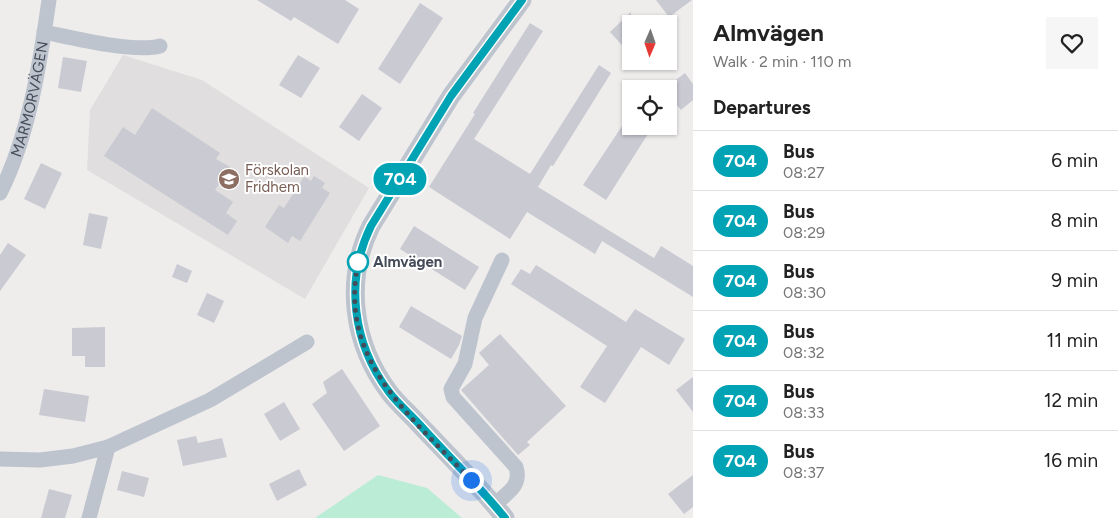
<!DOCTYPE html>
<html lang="en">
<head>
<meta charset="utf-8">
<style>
	:root { --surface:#fff; --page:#f6f6f6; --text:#222; --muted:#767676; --line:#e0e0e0 }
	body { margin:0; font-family:Figtree,sans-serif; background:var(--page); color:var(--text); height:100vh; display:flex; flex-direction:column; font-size:19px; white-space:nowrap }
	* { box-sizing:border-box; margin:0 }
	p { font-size:16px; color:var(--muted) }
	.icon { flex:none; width:28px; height:28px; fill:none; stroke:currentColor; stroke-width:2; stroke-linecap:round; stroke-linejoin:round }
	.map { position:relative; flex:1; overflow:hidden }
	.panel { display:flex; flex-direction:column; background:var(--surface); width:425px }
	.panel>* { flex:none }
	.badge { padding:0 10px; border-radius:16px; font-size:18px; line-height:32px }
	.needle { width:32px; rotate:182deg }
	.buttons { position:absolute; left:622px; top:15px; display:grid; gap:10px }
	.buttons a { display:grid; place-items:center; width:55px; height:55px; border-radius:0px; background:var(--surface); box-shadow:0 1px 4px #0004; font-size:25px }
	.you { position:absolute; width:25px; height:25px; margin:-12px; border:4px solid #fff; border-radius:50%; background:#1a73e8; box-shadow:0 0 0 8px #1a73e833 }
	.map>.badge { position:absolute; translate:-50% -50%; box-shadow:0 0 0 2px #fff }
	h2 { padding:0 20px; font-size:19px; line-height:45px }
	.round { display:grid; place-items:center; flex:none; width:52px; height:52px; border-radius:0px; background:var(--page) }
	.head { display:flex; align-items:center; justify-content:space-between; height:85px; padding:0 20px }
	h1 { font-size:24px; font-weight:700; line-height:38px }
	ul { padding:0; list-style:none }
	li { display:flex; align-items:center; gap:15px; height:60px; padding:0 20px; border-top:1px solid var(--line) }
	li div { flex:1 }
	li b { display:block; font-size:19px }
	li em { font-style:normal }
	li .badge { min-width:55px; font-weight:700; text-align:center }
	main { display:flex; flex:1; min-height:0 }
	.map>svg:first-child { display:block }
	.education { fill:#e0dede }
	.green { fill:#bbecd5 }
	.building { fill:#c9cad2 }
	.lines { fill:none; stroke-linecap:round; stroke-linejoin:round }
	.minor { stroke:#bdc4ce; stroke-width:15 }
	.tertiary { stroke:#bdc4ce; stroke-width:19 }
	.line-casing { stroke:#fff; stroke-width:11 }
	.line { stroke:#00a3b4; stroke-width:8 }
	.walk { stroke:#454c59; stroke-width:5; stroke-dasharray:0 9 }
	.stop-dot { fill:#fff; stroke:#00a3b4; stroke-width:2.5 }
	.labels { text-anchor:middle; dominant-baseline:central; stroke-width:4; stroke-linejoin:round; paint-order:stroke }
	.street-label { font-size:15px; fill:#454c59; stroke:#fff }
	.education-label { font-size:15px; fill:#785e54; stroke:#fff; text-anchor:start }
	.stop-label { font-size:15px; font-weight:bold; fill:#454c59; stroke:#fff; text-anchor:start }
</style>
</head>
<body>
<main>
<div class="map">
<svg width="693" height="518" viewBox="0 0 693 518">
	<rect width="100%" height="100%" fill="#efecec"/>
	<path class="education" d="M123,55L202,80L369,188L305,299L87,170L90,110Z"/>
	<path class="green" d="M378,475L427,488L462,518H315Z"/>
	<g class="building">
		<path d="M257,0H345L359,9L338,44L294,17L291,21Z"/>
		<path d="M656,0H692L669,17Z"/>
		<path d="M420,3L443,18L400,84L378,69Z"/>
		<path d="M631,12V55L610,32Z"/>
		<path d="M530,23L543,31L474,139L530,174L599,65L611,73L553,166L551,165L538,187L654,258L661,246L693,266V297L602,241L595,254L527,212L510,239L429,187L475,114L473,113Z"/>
		<path d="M298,55L320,68L301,98L279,85Z"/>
		<path d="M63,57L87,61L81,92L58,88Z"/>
		<path d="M685,73L693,84V100L681,110L669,96V85Z"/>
		<path d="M362,94L382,108L359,141L339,127Z"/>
		<path d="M152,108L220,153L216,159L230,167L215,190L233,202L226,213L237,221L228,235L104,156L123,127L135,135Z"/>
		<path d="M626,120L631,124V126H653L606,200L583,185Z"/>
		<path d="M41,163L62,173L45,209L24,199Z"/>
		<path d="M314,176L325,183L322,188L330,193L300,241L292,236L288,243L265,227L279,205L284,208L304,177L311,181Z"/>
		<path d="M89,213L108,217L101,249L83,245Z"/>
		<path d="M414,226L479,267L465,290L400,249Z"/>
		<path d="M8,243L26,255L0,291V255Z"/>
		<path d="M177,264L192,271L187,283L172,277Z"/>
		<path d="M536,265L626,322L635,309L685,339L669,365L641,347L605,403L580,387L607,346L511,284L521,269L530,274Z"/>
		<path d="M207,293L224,301L214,323L197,315Z"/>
		<path d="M411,306L462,336L459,345L451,359L399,327Z"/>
		<path d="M105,327V367H85V356H72V328Z"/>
		<path d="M500,334L566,406L527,442L530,445L518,455L461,390L489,365L479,353Z"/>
		<path d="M342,369L380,426L344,451L312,404L327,393L323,382Z"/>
		<path d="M693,377V412L676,390Z"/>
		<path d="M44,389L89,396L85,422L39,415Z"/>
		<path d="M284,402L300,429L280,441L264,414Z"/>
		<path d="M196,436L198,443L222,438L227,457L183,466L177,440Z"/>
		<path d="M299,469L307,485L277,501L269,484Z"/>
		<path d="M122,471L149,478L144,497L117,490Z"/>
		<path d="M693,475V507L684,514L668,494Z"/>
		<path d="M49,489L72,495L65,518H41Z"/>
	</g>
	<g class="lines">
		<g class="minor">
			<path d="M44,32C73,38 134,53 160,46"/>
			<path id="s1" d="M0,193C29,136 40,63 49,0"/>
			<path d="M0,459L40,460L73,456L108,447L210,400L307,342"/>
			<path d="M494,505C507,493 522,486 516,467L453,397L451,389L465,364L475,318L502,260"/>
			<path d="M89,518L108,447"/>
		</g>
		<path class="tertiary" d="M505,518C478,484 447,454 417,422C408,412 397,403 389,392C353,344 344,281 371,226L451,96L522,0"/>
	</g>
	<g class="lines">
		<g class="line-casing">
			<path id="line" d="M505,518C479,486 448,456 420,425C410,414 398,404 389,392C353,344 344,281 371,226L451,96L522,0"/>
		</g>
		<use href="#line" class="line"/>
		<path class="walk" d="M358,262L360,255C334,357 408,413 471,480"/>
	</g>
	<defs>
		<g id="school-disc" transform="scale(1.125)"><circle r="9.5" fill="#8d6e63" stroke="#fff"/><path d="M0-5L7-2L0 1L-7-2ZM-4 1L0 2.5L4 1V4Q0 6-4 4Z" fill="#fff"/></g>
	</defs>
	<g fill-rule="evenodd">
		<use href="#school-disc" x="229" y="179"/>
	</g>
	<circle class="stop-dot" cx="358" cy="262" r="10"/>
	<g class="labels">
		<g class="street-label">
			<text stroke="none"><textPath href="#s1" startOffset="99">MARMORVÄGEN</textPath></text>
		</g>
		<g class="education-label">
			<text x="245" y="170">Förskolan<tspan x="245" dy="17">Fridhem</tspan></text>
		</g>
		<g class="stop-label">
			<text x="373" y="262">Almvägen</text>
		</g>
	</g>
</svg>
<div class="buttons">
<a><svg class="needle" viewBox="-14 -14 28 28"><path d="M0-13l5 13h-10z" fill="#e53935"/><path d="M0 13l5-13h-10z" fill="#767676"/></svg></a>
<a><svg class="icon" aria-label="locate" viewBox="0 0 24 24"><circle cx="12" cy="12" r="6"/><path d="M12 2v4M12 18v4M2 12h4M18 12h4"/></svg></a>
</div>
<div class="you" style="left:471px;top:480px"></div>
<b class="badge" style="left:400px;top:179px;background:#00a3b4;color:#fff">704</b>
</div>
<section class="panel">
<div class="head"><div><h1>Almvägen</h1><p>Walk · 2 min · 110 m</p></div><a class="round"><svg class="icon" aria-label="heart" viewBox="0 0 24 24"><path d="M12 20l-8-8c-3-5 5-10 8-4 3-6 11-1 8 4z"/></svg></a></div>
<h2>Departures</h2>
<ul>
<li><span class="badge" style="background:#00a3b4;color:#fff">704</span><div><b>Bus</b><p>08:27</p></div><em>6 min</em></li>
<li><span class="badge" style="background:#00a3b4;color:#fff">704</span><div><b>Bus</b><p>08:29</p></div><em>8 min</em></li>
<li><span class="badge" style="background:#00a3b4;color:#fff">704</span><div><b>Bus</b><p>08:30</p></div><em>9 min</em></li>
<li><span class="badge" style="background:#00a3b4;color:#fff">704</span><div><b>Bus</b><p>08:32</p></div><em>11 min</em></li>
<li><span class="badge" style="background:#00a3b4;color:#fff">704</span><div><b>Bus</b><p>08:33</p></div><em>12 min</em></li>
<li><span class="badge" style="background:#00a3b4;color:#fff">704</span><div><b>Bus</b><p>08:37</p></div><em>16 min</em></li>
</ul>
</section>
</main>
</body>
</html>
